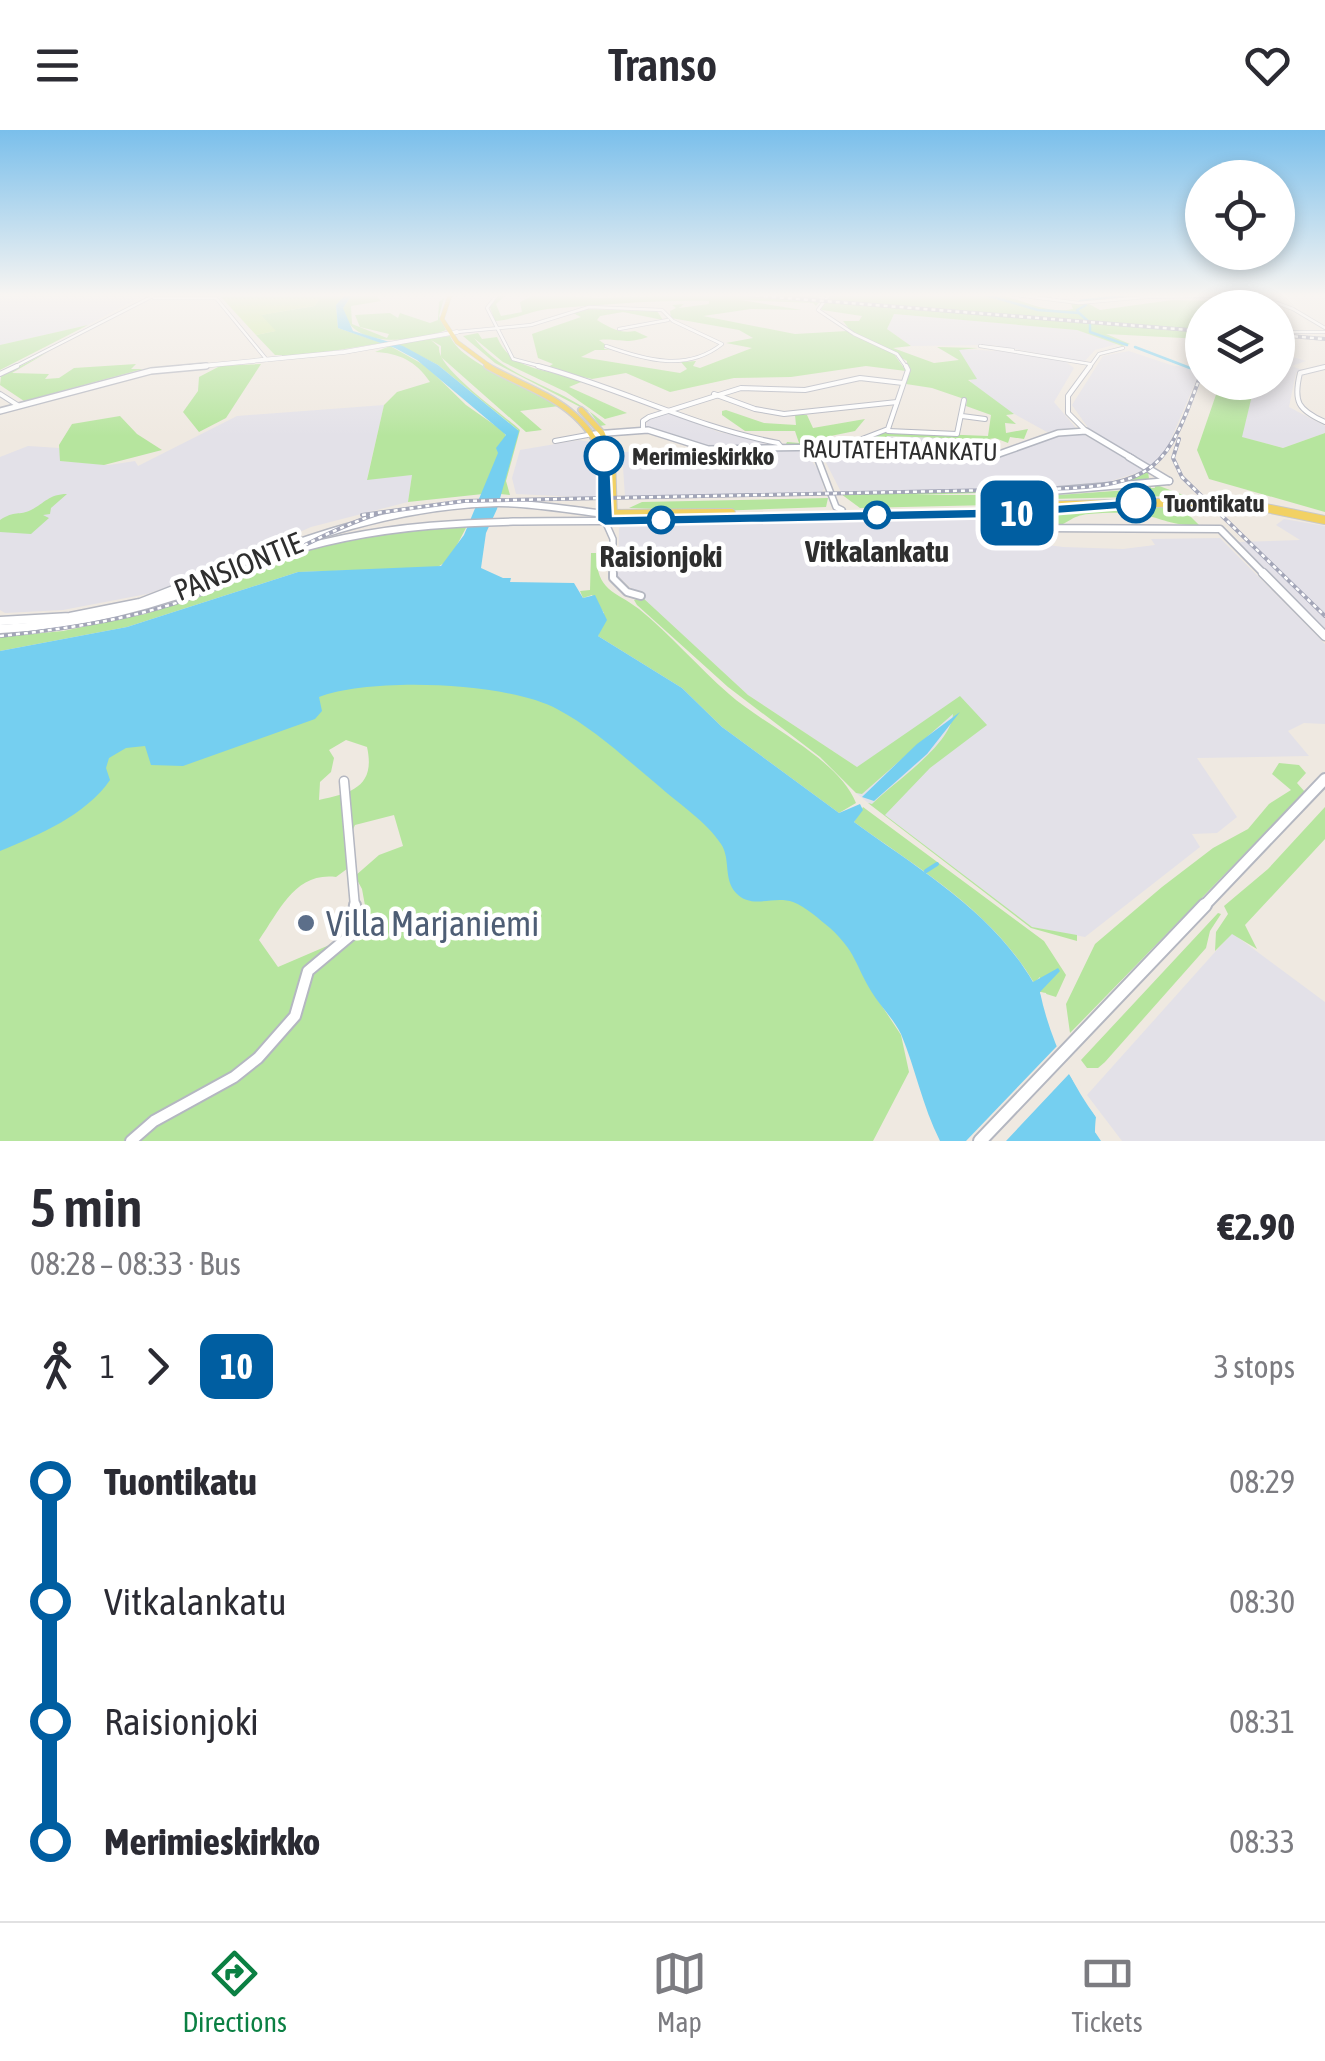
<!DOCTYPE html>
<html lang="en">
<head>
<meta charset="utf-8">
<style>
	:root { --surface:#fff; --page:#f2f2f3; --text:#2b2b33; --muted:#7c7c81; --line:#e1e1e2; --accent:#0b8043 }
	body { margin:0; font-family:"Asap Condensed",sans-serif; background:var(--page); color:var(--text); height:100vh; display:flex; flex-direction:column; font-size:38px; white-space:nowrap }
	* { box-sizing:border-box; margin:0 }
	p { font-size:32px; color:var(--muted) }
	.icon { flex:none; width:55px; height:55px; fill:none; stroke:currentColor; stroke-width:2; stroke-linecap:round; stroke-linejoin:round }
	.map { position:relative; height:1011px; overflow:hidden }
	.side { display:flex; flex-direction:column; background:var(--surface); flex:1 }
	.side>* { flex:none }
	.badge { padding:0 20px; border-radius:15px; font-size:35px; line-height:65px }
	.fabs { position:absolute; left:1185px; top:30px; display:grid; gap:20px }
	.fabs a { display:grid; place-items:center; width:110px; height:110px; border-radius:50%; background:var(--surface); box-shadow:0 5px 15px #0003; font-size:50px }
	.map>.badge { position:absolute; translate:-50% -50%; box-shadow:0 0 0 5px #fff }
	.legs { display:flex; align-items:center; gap:15px; height:110px; padding:0 30px; font-size:32px }
	.legs p { margin-inline-start:auto }
	.headline { display:flex; align-items:center; justify-content:space-between; height:170px; padding:0 30px }
	h1 { font-size:55px; font-weight:600; line-height:75px }
	ul { padding:0 30px; list-style:none }
	li { display:flex; align-items:center; gap:35px; height:120px; font-size:38px }
	li i { display:grid; place-items:center; width:15px; height:100%; margin:0 12px; background:currentColor }
	li i::after { content:''; width:25px; height:25px; margin:-12px; border:8px solid; border-radius:50%; background:var(--surface) }
	li p { margin-inline-start:auto }
	li:first-child i { background:linear-gradient(#0000 50%,currentColor 0) }
	li:last-child i { background:linear-gradient(currentColor 50%,#0000 0) }
	header { display:flex; justify-content:space-between; align-items:center; height:130px; padding:0 30px; background:var(--surface); font-size:45px; font-weight:600 }
	.menu { display:flex; justify-content:space-around; align-items:center; height:140px; border-top:2px solid var(--line); background:var(--surface); font-size:28px; color:var(--muted) }
	.menu a { display:grid; justify-items:center; gap:5px }
	.menu .on { color:var(--accent) }
	.map>svg:first-child { display:block }
	.industrial { fill:#e3e1e8 }
	.green { fill:#b6e59e; fill-rule:evenodd }
	.pitch { fill:#c9ec9a }
	.water { fill:#75cff0 }
	.pier { fill:#efe9e1 }
	.lines { fill:none; stroke-linecap:round; stroke-linejoin:round }
	.stream-far1 { stroke:#75cff0; stroke-width:2.5 }
	.stream { stroke:#75cff0; stroke-width:4 }
	.street-far5-casing { stroke:#b4b7c1; stroke-width:4 }
	.street-far4-casing { stroke:#b4b7c1; stroke-width:6 }
	.street-far3-casing { stroke:#b4b7c1; stroke-width:8 }
	.street-far2-casing { stroke:#b4b7c1; stroke-width:10 }
	.street-far1-casing { stroke:#b4b7c1; stroke-width:11 }
	.street-casing { stroke:#b4b7c1; stroke-width:14 }
	.secondary-far5-casing { stroke:#b4b7c1; stroke-width:5 }
	.secondary-far4-casing { stroke:#b4b7c1; stroke-width:8 }
	.secondary-far3-casing { stroke:#b4b7c1; stroke-width:9 }
	.secondary-far2-casing { stroke:#b4b7c1; stroke-width:11 }
	.secondary-far1-casing { stroke:#b4b7c1; stroke-width:14 }
	.secondary-casing { stroke:#b4b7c1; stroke-width:16 }
	.primary-far2-casing { stroke:#c9c9c9; stroke-width:5 }
	.primary-far1-casing { stroke:#c9c9c9; stroke-width:8 }
	.primary-casing { stroke:#c9c9c9; stroke-width:10 }
	.street-far5 { stroke:#fff; stroke-width:2.5 }
	.street-far4 { stroke:#fff; stroke-width:4 }
	.street-far3 { stroke:#fff; stroke-width:5 }
	.street-far2 { stroke:#fff; stroke-width:6 }
	.street-far1 { stroke:#fff; stroke-width:8 }
	.street { stroke:#fff; stroke-width:10 }
	.secondary-far5 { stroke:#fff; stroke-width:4 }
	.secondary-far4 { stroke:#fff; stroke-width:5 }
	.secondary-far3 { stroke:#fff; stroke-width:6 }
	.secondary-far2 { stroke:#fff; stroke-width:8 }
	.secondary-far1 { stroke:#fff; stroke-width:10 }
	.secondary { stroke:#fff; stroke-width:12 }
	.primary-far2 { stroke:#f2d163; stroke-width:4 }
	.primary-far1 { stroke:#f2d163; stroke-width:5 }
	.primary { stroke:#f2d163; stroke-width:8 }
	.rail-casing { stroke:#a3a6b8; stroke-width:4 }
	.rail { stroke:#fff; stroke-width:2.5; stroke-dasharray:4; stroke-linecap:butt }
	.primary-bridge-casing { stroke:#c9c9c9; stroke-width:10; stroke-linecap:butt }
	.primary-bridge { stroke:#f2d163; stroke-width:8 }
	.line-1 { fill:#005ea1; stroke:#fff; stroke-width:2.5 }
	.stop-1-dot { fill:#fff; stroke:#005ea1; stroke-width:5 }
	.service-dot { fill:#5c6f8a; stroke:#fff; stroke-width:4 }
	.labels { text-anchor:middle; dominant-baseline:central; stroke-width:9; stroke-linejoin:round; paint-order:stroke }
	.far-street-label { font-size:25px; fill:#2e2e2e; stroke:#fff }
	.far-stop-label { font-size:25px; font-weight:bold; fill:#2e2e2e; stroke:#fff; text-anchor:start }
	.stop-label { font-size:30px; font-weight:bold; fill:#2e2e2e; stroke:#fff }
	.street-label { font-size:30px; fill:#2e2e2e; stroke:#fff }
	.near-service-label { font-size:35px; fill:#4e5e75; stroke:#fff; text-anchor:start }
</style>
</head>
<body>
<header><svg class="icon" aria-label="menu" viewBox="0 0 24 24"><path d="M4 6h16M4 12h16M4 18h16"/></svg>Transo<svg class="icon" aria-label="heart" viewBox="0 0 24 24"><path d="M12 20l-8-8c-3-5 5-10 8-4 3-6 11-1 8 4z"/></svg></header>
<div class="map">
<svg width="1325" height="1011" viewBox="0 0 1325 1011">
	<rect width="100%" height="100%" fill="#efe9e1"/>
	<g class="industrial">
		<path d="M0,165H152L137,169L88,195L0,215Z"/>
		<path d="M894,184L1077,200L1117,214L1095,220L1084,232L993,215L911,216L887,199Z"/>
		<path d="M958,219L1016,222L1066,232L1074,238L1054,272L1076,298L1047,302L1005,279L973,257Z"/>
		<path d="M1129,221L1174,236L1202,237L1165,323L1152,337L1089,299L1072,275L1103,226Z"/>
		<path d="M1293,227L1306,231L1292,236L1302,240L1296,243L1289,277L1325,296V303L1283,318L1241,307L1255,253L1278,252V230Z"/>
		<path d="M384,275L367,349L412,345L408,372L311,397L204,444L147,464L63,480L5,483L0,480V327L28,316L59,318L61,331L109,335L135,331L138,336L237,286Z"/>
		<path d="M666,282L719,302L764,312L765,316H701L646,297L647,290Z"/>
		<path d="M1081,303L1146,340L1108,352L1070,357L841,362L820,321L999,326L1057,305Z"/>
		<path d="M886,306L966,309L986,324L858,317L880,316Z"/>
		<path d="M579,310L591,312L602,334L599,368L516,364L512,348L520,320Z"/>
		<path d="M804,320L819,341L824,359L821,363L625,367L622,322Z"/>
		<path d="M1001,388L1022,393L1040,414L1063,417L1123,419L1155,415L1151,409L1220,408L1325,514V594L1304,593L1288,601L1309,626L1197,628L1237,687L1217,703L1192,704L1200,717L1085,807L1032,797L867,672L856,663L857,637L748,565L618,446L619,398L626,394Z"/>
		<path d="M1284,389L1325,396V501L1236,412L1300,410L1276,395Z"/>
		<path d="M1232,803L1325,872V1011H1122L1087,965Z"/>
	</g>
	<g class="green">
		<path d="M323,165H345L336,175L338,198L382,213L282,229V225H275L256,205L275,201L260,185L314,176Z"/>
		<path d="M352,165H375L381,171L351,176L352,194L387,208L389,204L360,197L355,185L390,183L398,188L400,183L430,193L438,190L439,172L444,168L439,186L446,200C422,211 349,222 343,178Z"/>
		<path d="M499,165H506L496,174L501,186L522,182L520,172L534,165L598,168L734,165L785,169L754,165H818L820,171L816,176L813,173L741,170L802,180L751,179L703,186L795,204L847,201L894,224L906,241L866,236L791,247L734,248L670,262L626,243L592,249L545,239L553,234L538,228L532,204L581,187L571,182L583,179L657,181L663,190L623,182L600,186L597,190C610,198 620,204 635,201L648,207C624,215 620,208 599,210L606,215L604,219L612,220H595L581,227L680,243L687,239L681,232L696,231L693,236L700,238L752,218L726,213L753,208L739,200L671,188L670,181L676,178L672,175L684,174L679,178L709,174V171C653,170 602,175 548,179C531,181 513,190 495,191L489,175Z"/>
		<path d="M821,165C878,165 939,158 996,165C1023,168 1045,185 1073,179L1071,174H1089L1100,180L1172,170L1250,171L1260,177L1202,178V209L1106,204L1130,214L1122,216L1077,200L894,184L887,199L911,216L893,218L934,233L959,230L937,217L978,218L959,220L977,249L968,250L1014,284L1006,285L1016,294L1005,293L1006,303L1028,299L1024,309L1010,307L1008,313L995,308L971,312L966,309L887,306L880,316L852,314L887,302L988,306L991,285L966,276L967,270L932,258L906,254L907,231L851,201L843,191H859L862,186L822,180L819,176L823,172H832Z"/>
		<path d="M88,195L0,240V215Z"/>
		<path d="M478,203L482,209L497,207C512,243 552,240 586,250L569,257L627,283L605,289L566,262L503,232L474,208C506,251 568,257 606,295L600,296L590,282L495,233L463,206Z"/>
		<path d="M450,206C461,234 530,256 559,276L520,281L542,300L526,302L441,227V216L431,210L439,217C436,238 503,284 520,300L506,351L510,365L500,364L518,300L438,235L397,214Z"/>
		<path d="M390,216L426,236L466,275L503,301L506,306L483,364L408,372L412,345L367,350L384,275L397,262L430,252C416,231 399,223 375,222Z"/>
		<path d="M48,222L12,243L49,244L45,249L59,248L74,238L136,234L131,239H143L24,271L0,255L1,246Z"/>
		<path d="M261,234L226,288L199,302L183,282L198,261L199,247L220,236Z"/>
		<path d="M1220,253H1255L1242,307L1283,318L1325,303V382L1209,349L1197,320Z"/>
		<path d="M726,280L764,293L796,295L795,285H807L813,298L865,289L855,301L816,309L819,315L846,316H785L787,312L799,313L795,301H745L722,285V281Z"/>
		<path d="M120,286L137,304L162,320L104,335L60,331L59,315L72,294Z"/>
		<path d="M1148,341L1149,349L1073,360L914,365H1003L1000,373L991,375L860,378L841,364L1071,359L1110,354Z"/>
		<path d="M1151,354V358H1155L1154,354L1186,366H1174L1162,360L1171,366L1050,369L1052,366L1025,371H1107L1028,373L1015,368L1128,360Z"/>
		<path d="M67,364L51,378L50,384L43,385L49,388L31,404L0,402V390C15,380 19,386 31,380C45,373 49,364 67,364Z"/>
		<path d="M828,368L826,377L715,381L629,378L642,372Z"/>
		<path d="M1180,376L1199,395C1168,396 1162,387 1137,384C1122,382 1104,383 1089,384C1062,386 1066,407 1032,388L1090,378Z"/>
		<path d="M467,396L449,430L436,438L298,442L127,497L0,521V507L63,501L145,484L211,463L302,419L391,399Z"/>
		<path d="M591,423H596C597,462 614,460 639,479C671,505 698,537 729,564C765,596 838,628 856,673L839,683L722,597L682,558L598,506L604,483L592,465L583,468L580,461L590,460Z"/>
		<path d="M642,467L748,565L857,637L960,566L987,595L930,638L885,685L1032,797L1077,805V811L1031,798L868,673L872,674C894,652 951,615 953,584L862,664L856,663L820,627L728,557L637,475L634,470Z"/>
		<path d="M317,545L549,556L877,830L878,870L901,905L909,942L873,1011H0V680L82,608ZM346,610L367,617C376,657 351,663 319,670L320,652L331,642L334,628L329,620ZM394,685L403,716L379,725L355,746L362,759L368,792L348,795L334,813L278,837L259,810C280,780 295,742 336,747L351,736L349,708L355,695Z"/>
		<path d="M1279,633L1299,635L1306,643L1297,653L1305,662L1070,903L1066,874L1095,814L1162,757L1213,718L1248,699L1269,674L1291,660L1272,644Z"/>
		<path d="M863,677L1044,811L1066,845L1056,867L1040,862V847L1034,853C992,781 919,739 854,692Z"/>
		<path d="M1325,677V709L1245,795L1257,819L1232,804L1215,821L1216,802L1228,784L1224,776L1268,739Z"/>
		<path d="M1218,783L1221,784L1210,801L1206,818L1105,932L1098,938H1087L1081,930Z"/>
	</g>
	<path class="pitch" d="M161,165H323L314,176L261,185L276,201L256,205L221,167H157Z"/>
	<g class="water">
		<path d="M345,165H352L343,178L353,201L403,216L438,235L519,301L497,379L486,403L481,438L503,448H511L510,452L574,453L583,468L595,465L607,490L598,506L682,558L722,597L839,683L860,674L863,680L854,692C918,739 991,780 1033,852L1058,838L1060,841L1040,862C1049,906 1070,952 1096,987L1095,1002L1101,1011H940C922,975 916,940 901,904C893,888 880,876 871,861C855,834 856,822 830,798C820,790 805,776 793,772C773,765 752,780 736,763C723,749 731,729 721,714C707,692 679,674 660,657C627,630 595,599 557,579C507,552 372,547 319,567L322,581L315,589L183,636L151,635L145,616L126,618L109,628L106,638L110,650C86,685 39,705 0,721V521L127,497L298,442L441,436L464,405L498,323L496,318L506,305L417,230L395,218L338,198L336,175Z"/>
		<path d="M960,582L927,624L874,671L862,667L917,614Z"/>
	</g>
	<path class="pier" d="M1040,862L1046,863L1059,909L1086,967L1102,992L1098,997L1106,1011L1095,1002L1096,987L1069,944L1006,1011H966L1058,915Z"/>
	<g class="lines">
		<g class="stream-far1">
			<path d="M986,165L1038,180L1079,183L1089,192"/>
			<path d="M1079,183L1077,180L1086,175L1080,171L1130,165"/>
			<path d="M1090,194V202L1127,215"/>
			<path d="M1135,217L1190,238"/>
		</g>
		<path class="stream" d="M926,741L937,734"/>
		<g class="street-far5-casing">
			<g id="street-far5">
				<path d="M497,165L487,178L513,229L547,238"/>
				<path d="M829,165L818,180L854,204L897,224L907,238"/>
				<path d="M1016,165L1079,173L1145,167L1256,165"/>
				<path d="M1256,165L1293,179L1325,198"/>
				<path d="M154,168H216L267,230"/>
				<path d="M619,199L668,190"/>
				<path d="M457,202L531,195L589,177L662,180L673,191L722,214C687,242 645,230 606,216"/>
				<path d="M1278,202H1325"/>
				<path d="M1013,220L980,216L1090,234"/>
				<path d="M12,238L155,165"/>
				<path d="M1089,238L1099,224L1123,218"/>
				<path d="M1320,238L1325,237"/>
			</g>
		</g>
		<g class="street-far4-casing">
			<g id="street-far4">
				<path d="M538,236C621,258 693,297 778,313L782,318"/>
				<path d="M1325,237L1300,243C1293,272 1298,280 1325,292"/>
				<path d="M0,244L17,236"/>
				<path d="M0,264L19,276"/>
				<path d="M714,264L755,279L784,284L897,272"/>
				<path d="M962,286L985,289"/>
				<path d="M643,299V291L649,287L741,258L805,260L860,248L903,253"/>
				<path d="M888,301L957,304L964,270"/>
				<path d="M1086,301L1068,283V266L1090,236"/>
				<path d="M555,311L593,304"/>
				<path d="M813,317L818,329"/>
				<path d="M849,318V314L888,299L908,240L906,236"/>
			</g>
		</g>
		<g class="street-far3-casing">
			<g id="street-far3">
				<path d="M817,327L836,377L842,380"/>
				<path d="M605,391L613,409V445"/>
			</g>
		</g>
		<g class="street-far2-casing">
			<path id="street-far2" d="M613,443V448L627,462L641,466"/>
		</g>
		<g class="street-far1-casing">
			<path id="street-far1" d="M344,651L355,777"/>
		</g>
		<g class="street-casing">
			<path id="street" d="M131,1011L154,991L234,947L258,928L295,886L308,841L351,805L355,775"/>
		</g>
		<g class="secondary-far5-casing">
			<path id="secondary-far5" d="M181,238L344,222L457,202"/>
		</g>
		<g class="secondary-far4-casing">
			<g id="secondary-far4">
				<path d="M0,281L151,241L206,236"/>
				<path d="M594,304L648,300L708,319L831,317L963,326L999,324L1058,303L1086,301L1133,329"/>
			</g>
		</g>
		<g class="secondary-far3-casing">
			<g id="secondary-far3">
				<path d="M1129,327L1169,351"/>
				<path d="M1010,374L1009,367L1016,364L1169,351"/>
				<path d="M1022,386L1043,398L1220,399L1265,445"/>
				<path d="M268,429C378,390 490,391 605,391"/>
				<path d="M211,445C304,408 397,375 498,373C533,373 570,380 605,384"/>
				<path d="M230,445L237,442"/>
			</g>
		</g>
		<g class="secondary-far2-casing">
			<g id="secondary-far2">
				<path d="M1263,443L1325,506"/>
				<path d="M0,491L70,487L140,473L217,443"/>
				<path d="M0,499C83,495 159,475 236,443"/>
			</g>
		</g>
		<g class="secondary-far1-casing">
			<path id="secondary-far1" d="M1203,777L1325,649"/>
		</g>
		<g class="secondary-casing">
			<path id="secondary" d="M980,1011L1205,775"/>
		</g>
		<g class="primary-far2-casing">
			<path id="primary-far2" d="M450,165L442,189L457,212L492,238"/>
		</g>
		<g class="primary-far1-casing">
			<g id="primary-far1">
				<path d="M487,236C537,264 582,272 604,329"/>
				<path d="M581,280L602,303L612,329"/>
			</g>
		</g>
		<g class="primary-casing">
			<g id="primary">
				<path d="M604,327L605,391L1008,383"/>
				<path d="M611,327L613,388"/>
				<path d="M1010,374L1024,376L1029,383H1008L1003,377Z"/>
				<path d="M1024,376L1110,374"/>
				<path d="M1261,377L1325,390"/>
				<path d="M605,384L731,383"/>
			</g>
		</g>
		<use href="#street-far5" class="street-far5"/>
		<use href="#street-far4" class="street-far4"/>
		<use href="#street-far3" class="street-far3"/>
		<use href="#street-far2" class="street-far2"/>
		<use href="#street-far1" class="street-far1"/>
		<use href="#street" class="street"/>
		<use href="#secondary-far5" class="secondary-far5"/>
		<use href="#secondary-far4" class="secondary-far4"/>
		<use href="#secondary-far3" class="secondary-far3"/>
		<use href="#secondary-far2" class="secondary-far2"/>
		<use href="#secondary-far1" class="secondary-far1"/>
		<use href="#secondary" class="secondary"/>
		<use href="#primary-far2" class="primary-far2"/>
		<use href="#primary-far1" class="primary-far1"/>
		<use href="#primary" class="primary"/>
		<g class="rail-casing">
			<g id="rail">
				<path d="M748,165L1202,201"/>
				<path d="M1278,205L1325,209"/>
				<path d="M1179,309L1173,328L1182,347L1325,486"/>
				<path d="M362,385L464,371L1048,359C1157,356 1167,339 1202,241"/>
				<path d="M0,506C77,498 153,486 224,455C276,432 323,402 377,384"/>
			</g>
		</g>
		<use href="#rail" class="rail"/>
		<g class="primary-bridge-casing">
			<path id="primary-bridge" d="M1110,374L1199,372L1261,377"/>
		</g>
		<use href="#primary-bridge" class="primary-bridge"/>
	</g>
	<linearGradient id="sky" x2="0" y2="1"><stop stop-color="#7abfeb"/><stop offset="0.54" stop-color="#f8f5f2"/><stop offset="1" stop-color="#f8f5f2" stop-opacity="0"/></linearGradient>
	<rect width="1325" height="306" fill="url(#sky)"/>
	<path class="line-1" d="M604,321L610,326L613,386L1008,378L1136,369L1144,373L1136,378L1008,388L605,396L597,391V326Z"/>
	<g class="stop-1-dot">
		<circle cx="604" cy="326" r="18"/>
		<circle cx="1136" cy="373" r="18"/>
		<circle cx="877" cy="385" r="12"/>
		<circle cx="661" cy="390" r="12"/>
	</g>
	<circle class="service-dot" cx="306" cy="793" r="10"/>
	<g class="labels">
		<g class="far-street-label">
			<text transform="translate(900 320) rotate(1)">RAUTATEHTAANKATU</text>
		</g>
		<g class="far-stop-label">
			<text x="632" y="326">Merimieskirkko</text>
			<text x="1164" y="373">Tuontikatu</text>
		</g>
		<g class="stop-label">
			<text x="877" y="421">Vitkalankatu</text>
			<text x="661" y="426">Raisionjoki</text>
		</g>
		<g class="street-label">
			<text transform="translate(238 436) rotate(-22)">PANSIONTIE</text>
		</g>
		<g class="near-service-label">
			<text x="326" y="793">Villa Marjaniemi</text>
		</g>
	</g>
</svg>
<div class="fabs">
<a><svg class="icon" aria-label="locate" viewBox="0 0 24 24"><circle cx="12" cy="12" r="6"/><path d="M12 2v4M12 18v4M2 12h4M18 12h4"/></svg></a>
<a><svg class="icon" aria-label="layers" viewBox="0 0 24 24"><path d="M12 4l9 5-9 5-9-5zM3 14l9 5 9-5"/></svg></a>
</div>
<b class="badge" style="left:1017px;top:383px;background:#005ea1;color:#fff">10</b>
</div>
<section class="side">
<div class="headline"><div><h1>5 min</h1><p>08:28 – 08:33 · Bus</p></div><b>€2.90</b></div>
<div class="legs"><svg class="icon" aria-label="walk" viewBox="0 0 24 24"><circle cx="13" cy="4" r="2"/><path d="M13 8l-2 6 4 7M11 14l-3 7M7 12l3-4h3l4 4"/></svg>1<svg class="icon" aria-label="forward" viewBox="0 0 24 24"><path d="M9 5l7 7-7 7"/></svg><b class="badge" style="background:#005ea1;color:#fff">10</b><p>3 stops</p></div>
<ul>
<li><i style="color:#005ea1"></i><b>Tuontikatu</b><p>08:29</p></li>
<li><i style="color:#005ea1"></i><span>Vitkalankatu</span><p>08:30</p></li>
<li><i style="color:#005ea1"></i><span>Raisionjoki</span><p>08:31</p></li>
<li><i style="color:#005ea1"></i><b>Merimieskirkko</b><p>08:33</p></li>
</ul>
</section>
<nav class="menu">
<a class="on"><svg class="icon" aria-label="directions" viewBox="0 0 24 24"><path d="M12 3l9 9-9 9-9-9zM9 14v-3h6M13 9l2 2-2 2"/></svg>Directions</a>
<a><svg class="icon" aria-label="map" viewBox="0 0 24 24"><path d="M3 6l6-2 6 2 6-2v14l-6 2-6-2-6 2zM9 4v14M15 6v14"/></svg>Map</a>
<a><svg class="icon" aria-label="tickets" viewBox="0 0 24 24"><path d="M3 7h18v10H3zM15 7v10"/></svg>Tickets</a>
</nav>
</body>
</html>
